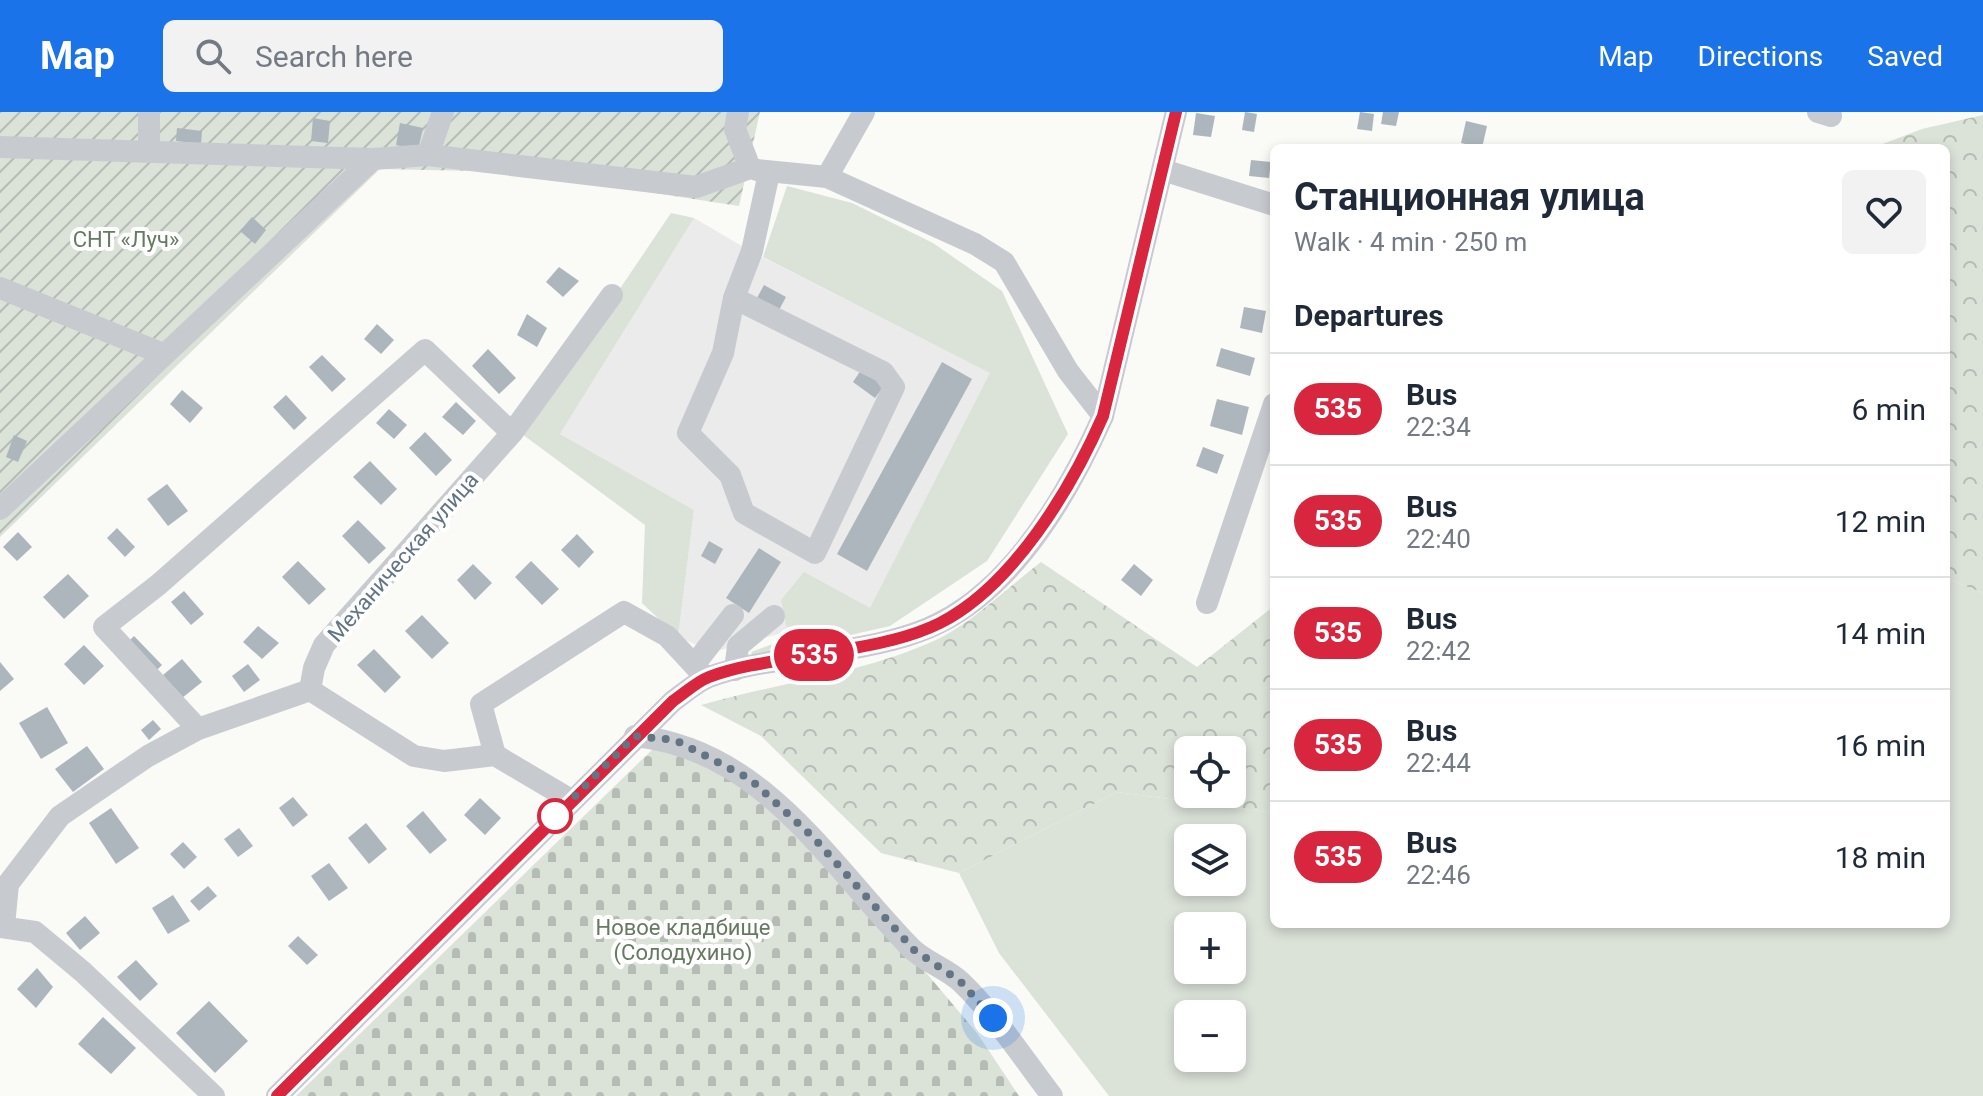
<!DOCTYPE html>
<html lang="en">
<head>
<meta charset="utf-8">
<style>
	:root { --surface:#fff; --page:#f2f2f3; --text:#1f2937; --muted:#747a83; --line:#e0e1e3; --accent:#1a73e8 }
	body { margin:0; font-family:Roboto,sans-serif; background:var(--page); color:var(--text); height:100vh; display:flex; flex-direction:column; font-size:30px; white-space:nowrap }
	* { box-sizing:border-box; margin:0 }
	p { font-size:26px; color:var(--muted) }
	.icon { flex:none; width:44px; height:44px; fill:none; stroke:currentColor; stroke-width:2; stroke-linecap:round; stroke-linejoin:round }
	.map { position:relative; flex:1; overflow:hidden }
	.side { position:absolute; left:1270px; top:32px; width:680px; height:784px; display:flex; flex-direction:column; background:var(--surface); border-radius:12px; box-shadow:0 4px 12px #0003 }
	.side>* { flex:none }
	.badge { padding:0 16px; border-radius:26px; font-size:28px; line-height:52px }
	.controls { position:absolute; left:1174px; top:624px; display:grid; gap:16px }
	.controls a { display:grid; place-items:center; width:72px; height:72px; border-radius:12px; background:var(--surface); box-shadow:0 4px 12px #0003; font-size:40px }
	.you { position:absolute; width:40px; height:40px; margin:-20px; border:6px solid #fff; border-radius:50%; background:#1a73e8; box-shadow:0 0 0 12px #1a73e833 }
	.map>.badge { position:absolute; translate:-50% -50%; box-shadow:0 0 0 4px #fff }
	h2 { padding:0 24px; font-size:30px; line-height:72px }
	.round { display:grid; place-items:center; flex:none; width:84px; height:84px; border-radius:12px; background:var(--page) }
	.head { display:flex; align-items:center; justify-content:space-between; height:136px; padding:0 24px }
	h1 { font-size:38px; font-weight:700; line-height:60px }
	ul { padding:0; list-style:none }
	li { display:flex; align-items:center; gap:24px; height:112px; padding:0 24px; border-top:2px solid var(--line) }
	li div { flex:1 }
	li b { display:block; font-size:30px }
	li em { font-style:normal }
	li .badge { min-width:88px; font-weight:700; text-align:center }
	header { display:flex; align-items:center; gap:48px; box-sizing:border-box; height:112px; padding:0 40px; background:var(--accent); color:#fff }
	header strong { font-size:38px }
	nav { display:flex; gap:44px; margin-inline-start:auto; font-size:28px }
	.search { width:560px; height:72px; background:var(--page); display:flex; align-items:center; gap:20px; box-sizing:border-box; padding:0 28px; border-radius:12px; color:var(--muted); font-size:30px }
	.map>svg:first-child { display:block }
	.built { fill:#eaebea }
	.green { fill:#dbe2d8; fill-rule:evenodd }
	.forest { fill:url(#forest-crowns); fill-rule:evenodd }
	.cemetery { fill:url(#cemetery-stones) }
	.garden { fill:url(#garden-furrows) }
	.building { fill:#adb6bc }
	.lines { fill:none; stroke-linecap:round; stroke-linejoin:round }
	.minor { stroke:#c7cbcf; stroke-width:22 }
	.line-casing { stroke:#fff; stroke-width:18 }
	.line { stroke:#d7263d; stroke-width:12 }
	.walk { stroke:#637584; stroke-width:8; stroke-dasharray:0 14.4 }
	.stop-dot { fill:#fff; stroke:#d7263d; stroke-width:4 }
	.labels { text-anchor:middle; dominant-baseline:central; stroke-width:8; stroke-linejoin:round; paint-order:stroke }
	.park-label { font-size:22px; fill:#667a62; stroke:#fff }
	.street-label { font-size:22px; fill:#637584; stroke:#fff }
</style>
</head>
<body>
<header>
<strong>Map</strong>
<div class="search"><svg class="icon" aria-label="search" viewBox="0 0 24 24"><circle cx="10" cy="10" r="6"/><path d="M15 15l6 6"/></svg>Search here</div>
<nav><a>Map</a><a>Directions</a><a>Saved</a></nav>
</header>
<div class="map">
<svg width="1983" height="984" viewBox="0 0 1983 984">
	<defs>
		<pattern id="forest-crowns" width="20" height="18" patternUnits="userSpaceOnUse" patternTransform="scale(2)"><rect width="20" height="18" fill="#dbe2d8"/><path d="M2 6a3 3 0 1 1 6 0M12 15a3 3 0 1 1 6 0" fill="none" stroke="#b5bcb5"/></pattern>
		<pattern id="cemetery-stones" width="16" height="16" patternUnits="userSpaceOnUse" patternTransform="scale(2)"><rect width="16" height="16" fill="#dbe2d8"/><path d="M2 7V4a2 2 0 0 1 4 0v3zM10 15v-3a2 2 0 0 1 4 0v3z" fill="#b5bcb5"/></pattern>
		<pattern id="garden-furrows" width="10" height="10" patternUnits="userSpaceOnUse" patternTransform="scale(2)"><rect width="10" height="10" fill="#dbe2d8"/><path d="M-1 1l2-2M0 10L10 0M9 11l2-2" fill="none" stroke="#b5bcb5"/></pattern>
	</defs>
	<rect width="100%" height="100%" fill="#fafaf7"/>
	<path class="built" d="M694,106L752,140L991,261L870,497L713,540L678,525L694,398L560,322Z"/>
	<g class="green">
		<path d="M787,74L852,91L933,131L1002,179L1068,322L987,449L890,514L754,545L751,540L789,526L781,488L804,460L870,496L990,261L763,145Z"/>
		<path d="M671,101L694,106L560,322L694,398L678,525L642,491L645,413L522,322Z"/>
		<path d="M1946,466L1983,481V984H1109L999,841L959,761L1117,680L1274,701V812H1946ZM1188,726H1232V770H1188ZM1188,814H1232V858H1188ZM1188,902H1232V946H1188Z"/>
	</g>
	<g class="forest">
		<path d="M1983,3V481L1946,466V36H1872L1922,17Z"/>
		<path d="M1041,450L1197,555L1274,494V701L1117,680L959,761L881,741L761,624L701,593C780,570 863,562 938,527C970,512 1012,472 1041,450ZM1188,638H1232V682H1188Z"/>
	</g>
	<path class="cemetery" d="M658,632L726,665L780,702L928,863L977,921L1019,984H296Z"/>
	<path class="garden" d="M0,0H760L739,94L516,60L380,57L0,425Z"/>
	<g class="building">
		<path d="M1245,0L1257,2L1254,20L1242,18Z"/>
		<path d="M1360,0L1374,2L1372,19L1357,17Z"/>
		<path d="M1383,0H1399L1396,14L1381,12Z"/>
		<path d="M1196,1L1215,4L1211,25L1193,23Z"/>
		<path d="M313,6L330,9L328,31L311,29Z"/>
		<path d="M1466,9L1487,14L1482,36L1461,31Z"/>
		<path d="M400,11L423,16L418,38L396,33Z"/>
		<path d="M177,16L202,19L201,32L176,29Z"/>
		<path d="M1251,48L1271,50L1269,66L1249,64Z"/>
		<path d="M252,105L266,118L255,132L240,119Z"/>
		<path d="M559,155L579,169L563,185L546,170Z"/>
		<path d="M764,173L786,185L779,198L757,186Z"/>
		<path d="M1244,195L1266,199L1262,221L1240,216Z"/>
		<path d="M527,202L547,216L537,235L517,223Z"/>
		<path d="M377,212L394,228L381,242L364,227Z"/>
		<path d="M1221,236L1255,246L1250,264L1216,254Z"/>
		<path d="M488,237L516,266L499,282L472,254Z"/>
		<path d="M322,243L346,267L332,280L309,255Z"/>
		<path d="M942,250L972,267L867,459L837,442Z"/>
		<path d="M863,255L886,271L875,286L853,270Z"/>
		<path d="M182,278L203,296L190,311L170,292Z"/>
		<path d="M286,283L307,306L294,318L273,295Z"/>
		<path d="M1217,287L1249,295L1242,323L1210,314Z"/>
		<path d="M456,290L476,309L463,323L442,305Z"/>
		<path d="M389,297L407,313L394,327L376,311Z"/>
		<path d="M425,320L452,348L436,364L409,336Z"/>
		<path d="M14,323L27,329L18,350L6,345Z"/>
		<path d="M1203,335L1224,343L1217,362L1196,354Z"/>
		<path d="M370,349L397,377L381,393L353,365Z"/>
		<path d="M167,372L188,399L168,414L147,387Z"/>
		<path d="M358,408L386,436L369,452L342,424Z"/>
		<path d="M117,416L135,435L125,445L107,426Z"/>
		<path d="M18,420L32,435L17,449L3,435Z"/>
		<path d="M577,422L594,440L579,456L561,438Z"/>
		<path d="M709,429L723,437L715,452L701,444Z"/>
		<path d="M759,436L781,450L749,501L726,486Z"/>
		<path d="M298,449L326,477L309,493L282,465Z"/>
		<path d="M531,449L559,477L542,493L515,465Z"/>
		<path d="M473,452L492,471L475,488L457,468Z"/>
		<path d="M1134,452L1153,468L1141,484L1121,468Z"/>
		<path d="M68,462L89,484L64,507L43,485Z"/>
		<path d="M184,479L204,502L191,513L171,490Z"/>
		<path d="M422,503L449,531L432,547L405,519Z"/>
		<path d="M258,514L279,531L262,547L243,530Z"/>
		<path d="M134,524L162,553L153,562L125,533Z"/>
		<path d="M84,533L104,554L84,573L64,552Z"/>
		<path d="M374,537L401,565L385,581L357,553Z"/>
		<path d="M182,547L202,570L182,586L163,563Z"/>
		<path d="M0,550L14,567L0,579Z"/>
		<path d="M248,552L260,568L244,580L232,564Z"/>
		<path d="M47,595L68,631L41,647L19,611Z"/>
		<path d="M153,608L161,617L149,628L141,618Z"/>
		<path d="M87,634L104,657L73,680L55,657Z"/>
		<path d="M293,685L308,703L293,715L279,696Z"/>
		<path d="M480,686L501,706L485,723L464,703Z"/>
		<path d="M111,696L139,736L116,752L89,711Z"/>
		<path d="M423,699L447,728L430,742L406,714Z"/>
		<path d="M366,711L387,737L369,752L348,726Z"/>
		<path d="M239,716L253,734L238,745L224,727Z"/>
		<path d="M183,730L197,745L184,757L170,742Z"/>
		<path d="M329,751L348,776L329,789L311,764Z"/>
		<path d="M208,774L217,784L199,799L190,789Z"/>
		<path d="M173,783L190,809L168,822L152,796Z"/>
		<path d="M85,804L100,821L80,838L66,821Z"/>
		<path d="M298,824L318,843L307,853L288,834Z"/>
		<path d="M136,848L158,872L140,889L117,865Z"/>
		<path d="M37,856L53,875L36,896L17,877Z"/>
		<path d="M209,889L248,929L215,961L176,921Z"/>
		<path d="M103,905L136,936L111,962L78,932Z"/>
	</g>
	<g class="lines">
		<g class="minor">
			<path d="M149,0V39"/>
			<path d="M1818,0L1831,4"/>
			<path d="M0,35L373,47L428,43L696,75L750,56L735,17L738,0"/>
			<path d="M428,43L443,0"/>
			<path d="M757,58L827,65L975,132L1004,150L1068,259L1103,304"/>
			<path d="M1163,58L1274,93"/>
			<path d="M827,65L864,0"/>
			<path d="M0,176L163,242"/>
			<path d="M734,186L883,260L894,275L815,441L744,401L730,363L688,321L723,241L734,186L752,139L769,61"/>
			<path d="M0,397L373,47"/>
			<path d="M1207,491L1274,292"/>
			<path d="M694,553L733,503"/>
			<path d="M735,558L738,534L774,504"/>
			<path d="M310,578L414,644L444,649L495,643L571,688"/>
			<path d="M198,617L104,515L158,473L425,238L512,321"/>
			<path d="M635,624C763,637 829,752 911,836C925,850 946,856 961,870C996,904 1023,946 1052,984"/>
			<path d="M495,643L481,592L624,500L667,524L706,566"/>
			<path d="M4,814L8,772L60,704L148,644L198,617L310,578L314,556L324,533L512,321L612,183"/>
			<path d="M0,815L35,820L83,860L214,984"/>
			<path d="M277,984L673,589C685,581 696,570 709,565C746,551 789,548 828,541C865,534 906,528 939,511C1017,472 1069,380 1103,304L1176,0"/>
		</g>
	</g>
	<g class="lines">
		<g class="line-casing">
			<path id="line" d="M277,984L673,589C685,581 696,570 709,565C746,551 789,548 828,541C865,534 906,528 940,511C1013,474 1071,377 1103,304L1176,0"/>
		</g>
		<use href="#line" class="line"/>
		<path class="walk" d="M555,704L635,624L675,628L750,667L814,726L914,838L960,869L993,906"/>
	</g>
	<circle class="stop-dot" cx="555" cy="704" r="16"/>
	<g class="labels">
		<g class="park-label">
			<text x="126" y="127">СНТ «Луч»</text>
			<text x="683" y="815">Новое кладбище<tspan x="683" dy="25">(Солодухино)</tspan></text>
		</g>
		<g class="street-label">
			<text transform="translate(403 445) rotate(-49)">Механическая улица</text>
		</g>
	</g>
</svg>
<div class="controls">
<a><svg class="icon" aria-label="locate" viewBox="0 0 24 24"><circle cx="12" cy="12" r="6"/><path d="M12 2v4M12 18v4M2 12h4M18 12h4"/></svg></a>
<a><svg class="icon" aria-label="layers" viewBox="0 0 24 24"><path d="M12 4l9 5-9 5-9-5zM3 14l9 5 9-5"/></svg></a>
<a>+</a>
<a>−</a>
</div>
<div class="you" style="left:993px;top:906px"></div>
<b class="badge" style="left:814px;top:543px;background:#d7263d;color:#fff">535</b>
<section class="side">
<div class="head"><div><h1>Станционная улица</h1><p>Walk · 4 min · 250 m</p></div><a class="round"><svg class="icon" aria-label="heart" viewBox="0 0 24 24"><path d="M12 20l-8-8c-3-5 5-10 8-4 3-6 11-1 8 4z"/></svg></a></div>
<h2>Departures</h2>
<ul>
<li><span class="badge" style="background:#d7263d;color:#fff">535</span><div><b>Bus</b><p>22:34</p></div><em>6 min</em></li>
<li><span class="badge" style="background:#d7263d;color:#fff">535</span><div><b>Bus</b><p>22:40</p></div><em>12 min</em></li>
<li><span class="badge" style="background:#d7263d;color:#fff">535</span><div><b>Bus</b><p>22:42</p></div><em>14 min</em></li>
<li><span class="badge" style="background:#d7263d;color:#fff">535</span><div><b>Bus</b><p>22:44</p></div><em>16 min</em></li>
<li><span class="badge" style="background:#d7263d;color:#fff">535</span><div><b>Bus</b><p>22:46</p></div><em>18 min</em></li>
</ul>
</section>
</div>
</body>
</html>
